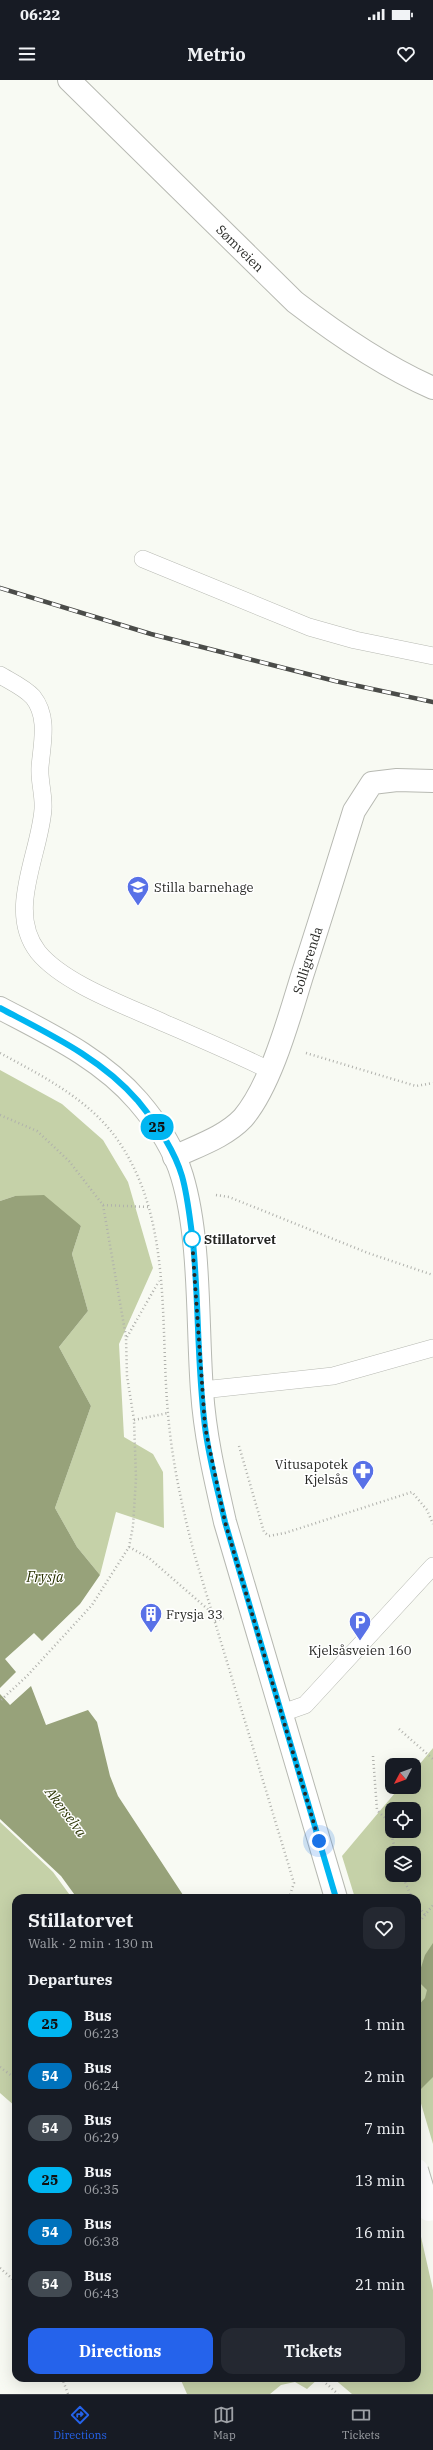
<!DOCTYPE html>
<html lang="en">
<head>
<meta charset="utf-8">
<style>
	:root { --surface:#171b24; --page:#242831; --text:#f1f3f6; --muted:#9ea1a6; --line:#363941; --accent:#2563eb }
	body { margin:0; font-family:"IBM Plex Serif",serif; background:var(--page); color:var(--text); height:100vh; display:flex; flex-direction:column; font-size:15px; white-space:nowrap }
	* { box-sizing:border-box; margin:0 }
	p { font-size:13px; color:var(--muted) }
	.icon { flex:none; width:22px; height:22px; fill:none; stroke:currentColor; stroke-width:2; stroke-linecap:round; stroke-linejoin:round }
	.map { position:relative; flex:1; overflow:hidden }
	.sheet { position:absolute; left:12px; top:1814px; width:409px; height:488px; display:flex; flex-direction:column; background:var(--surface); border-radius:12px; box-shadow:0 4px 16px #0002 }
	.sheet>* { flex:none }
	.badge { padding:0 8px; border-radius:13px; font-size:14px; line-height:26px }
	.needle { width:26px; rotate:229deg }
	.tools { position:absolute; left:385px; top:1678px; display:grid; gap:8px }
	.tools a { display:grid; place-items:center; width:36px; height:36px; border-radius:8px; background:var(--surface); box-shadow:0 4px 16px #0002; font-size:20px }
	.you { position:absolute; width:20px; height:20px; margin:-10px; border:3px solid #fff; border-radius:50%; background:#1a73e8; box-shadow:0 0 0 6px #1a73e833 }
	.map>.badge { position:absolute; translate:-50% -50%; box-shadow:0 0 0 2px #fff }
	h2 { padding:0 16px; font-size:15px; line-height:36px }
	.round { display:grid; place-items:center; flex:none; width:42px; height:42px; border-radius:12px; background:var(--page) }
	.overview { display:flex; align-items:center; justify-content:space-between; height:68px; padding:0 16px }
	h1 { font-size:19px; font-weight:800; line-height:30px }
	.button { display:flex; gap:8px; margin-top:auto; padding:8px 16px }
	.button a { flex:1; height:46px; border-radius:12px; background:var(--accent); color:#fff; font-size:16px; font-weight:800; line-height:46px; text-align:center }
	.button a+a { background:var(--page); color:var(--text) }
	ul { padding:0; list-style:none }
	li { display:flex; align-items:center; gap:12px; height:52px; padding:0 16px }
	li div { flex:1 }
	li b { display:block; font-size:15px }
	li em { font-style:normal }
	li .badge { min-width:44px; font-weight:700; text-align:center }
	.status { display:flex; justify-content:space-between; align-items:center; height:28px; padding:0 20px; background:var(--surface); direction:ltr }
	.status svg { height:11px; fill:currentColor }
	header { display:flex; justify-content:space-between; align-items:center; height:52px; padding:0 16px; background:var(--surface); font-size:18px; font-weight:800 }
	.menu { display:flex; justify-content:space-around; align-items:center; height:56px; border-top:1px solid var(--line); background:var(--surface); font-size:11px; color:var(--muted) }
	.menu a { display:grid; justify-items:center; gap:2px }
	.menu .current { color:var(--accent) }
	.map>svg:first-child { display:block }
	.green { fill:#c5d1a8; fill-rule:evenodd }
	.water { fill:#97a27a }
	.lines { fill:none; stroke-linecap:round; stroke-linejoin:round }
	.lane-casing { stroke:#b7b9b2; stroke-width:18 }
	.street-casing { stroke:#b7b9b2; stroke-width:24 }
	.secondary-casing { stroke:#b7b9b2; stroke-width:24 }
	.path { stroke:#b0b1ac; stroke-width:2.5; stroke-dasharray:1 3; stroke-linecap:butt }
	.lane { stroke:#fff; stroke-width:17 }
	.street { stroke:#fff; stroke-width:22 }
	.secondary { stroke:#fff; stroke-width:22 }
	.rail-casing { stroke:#4b4c49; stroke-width:4.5 }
	.rail { stroke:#fff; stroke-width:3; stroke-dasharray:9; stroke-linecap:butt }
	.secondary-bridge-casing { stroke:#b7b9b2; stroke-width:24; stroke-linecap:butt }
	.secondary-bridge { stroke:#fff; stroke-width:22 }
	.line-casing { stroke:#fff; stroke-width:9 }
	.line { stroke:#00b6f1; stroke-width:6 }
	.walk { stroke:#272825; stroke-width:4; stroke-dasharray:0 7.2 }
	.stop-dot { fill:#fff; stroke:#00b6f1; stroke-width:2 }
	.labels { text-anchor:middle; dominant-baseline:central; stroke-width:3; stroke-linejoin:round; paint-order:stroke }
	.street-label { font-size:13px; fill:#272825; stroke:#fff }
	.poi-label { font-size:13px; fill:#272825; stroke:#fff; text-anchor:start }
	.stop-label { font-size:13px; font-weight:bold; fill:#272825; stroke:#fff; text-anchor:start }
	.water-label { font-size:14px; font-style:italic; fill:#283201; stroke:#fff }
</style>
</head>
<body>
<div class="status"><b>06:22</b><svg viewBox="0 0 49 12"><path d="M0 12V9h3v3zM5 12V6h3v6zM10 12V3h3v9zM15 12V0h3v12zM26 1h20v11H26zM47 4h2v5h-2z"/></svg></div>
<header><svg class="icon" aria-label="menu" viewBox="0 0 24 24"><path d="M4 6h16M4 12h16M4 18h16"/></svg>Metrio<svg class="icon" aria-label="heart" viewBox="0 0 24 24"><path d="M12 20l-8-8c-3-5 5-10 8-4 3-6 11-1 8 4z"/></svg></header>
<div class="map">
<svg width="433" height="2314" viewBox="0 0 433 2314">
	<rect width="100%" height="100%" fill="#f8faf3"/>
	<g class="green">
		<path d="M0,990L62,1024L103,1060L128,1102L153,1188L119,1264L124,1357L153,1374L163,1392L164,1448L116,1432L100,1495L77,1467L55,1428L91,1326L59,1267L88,1231L72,1174L81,1146L15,1116L0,1121Z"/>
		<path d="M433,1668V2064L417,2010V1818H355L342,1776L400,1707H414V1691ZM392,1729H414V1751H392ZM392,1773H414V1795H392Z"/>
		<path d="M0,1742L53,1792L72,1818H16V2027L0,2013Z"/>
		<path d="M417,2139L433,2210V2314H352L333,2298H417Z"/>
		<path d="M180,2298H319L307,2309L295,2302L281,2305L270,2314H187Z"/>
	</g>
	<g class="water">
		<path d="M44,1115L81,1146L72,1174L88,1231L59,1267L91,1326L55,1428L77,1467L100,1495L80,1524L42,1561L34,1553L5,1579L16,1592L0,1608V1121L15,1116Z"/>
		<path d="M31,1606L46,1645L88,1630L97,1642L110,1696L118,1716L185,1818H77L61,1796L0,1739V1614L10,1625Z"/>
		<path d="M433,1863V1997L417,2013V1927L425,1918L427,1910L417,1900L425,1875Z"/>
	</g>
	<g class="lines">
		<g class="lane-casing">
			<g id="lane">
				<path d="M143,479L309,547L355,560L433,576"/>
				<path d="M0,595C10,601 25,608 33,617C49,637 42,663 40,687C39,701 44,715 43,729C40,774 6,831 38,872C64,904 127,926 164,943C199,958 234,973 269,990"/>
				<path d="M202,1310L333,1296L433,1268"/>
				<path d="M282,1633L305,1625L433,1486"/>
			</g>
		</g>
		<g class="street-casing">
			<g id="street">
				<path id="s1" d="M69,0L295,222C338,255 383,286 433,308"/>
				<path id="s2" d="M174,1077C197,1066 225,1057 243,1038C271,1005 289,938 302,896C320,841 337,786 354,731L372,703L397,700L433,701"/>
			</g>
		</g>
		<g class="secondary-casing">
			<path id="secondary" d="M0,928C49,954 101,978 138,1021C156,1042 174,1069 182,1096C201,1159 197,1245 202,1311C205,1356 215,1398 225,1442L336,1818"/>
		</g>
		<g class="path">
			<path d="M0,973C44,997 93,1021 121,1065C172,1143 160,1245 168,1334C172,1381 182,1427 194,1473L294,1803L289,1818"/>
			<path d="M306,973L416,1006L433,1003"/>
			<path d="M0,1035L37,1051L69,1081L103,1125L126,1257L127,1296L134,1340L136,1398L133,1446L129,1467L92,1525L27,1596L0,1621"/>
			<path d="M216,1115L229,1117L368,1173L433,1195"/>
			<path d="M103,1125L148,1127"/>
			<path d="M127,1257L159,1201"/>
			<path d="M134,1340L168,1333"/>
			<path d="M239,1366L264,1452L269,1456L285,1453L412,1412L427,1430L433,1444"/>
			<path d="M129,1467L149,1478L211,1532"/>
			<path d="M215,1541L224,1538"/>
			<path d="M399,1649L433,1679"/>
			<path d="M373,1676L377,1730L388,1741L396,1773"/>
			<path d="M402,1795L412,1818"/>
			<path d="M417,1824L425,1835"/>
			<path d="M417,1845L433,1825"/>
			<path d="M0,1987L16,1999"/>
			<path d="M0,2188L16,2202"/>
			<path d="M62,2298L68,2314"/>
			<path d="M320,2298L338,2314"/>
		</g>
		<use href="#lane" class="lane"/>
		<use href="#street" class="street"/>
		<use href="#secondary" class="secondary"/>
		<g class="rail-casing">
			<path id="rail" d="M0,508L151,554L335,601L433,622"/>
		</g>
		<use href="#rail" class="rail"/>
		<g class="secondary-bridge-casing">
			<path id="secondary-bridge" d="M417,2090L429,2130"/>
		</g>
		<use href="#secondary-bridge" class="secondary-bridge"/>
	</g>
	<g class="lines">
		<g class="line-casing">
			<path id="line" d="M0,928C49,954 101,978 138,1021C156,1043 174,1069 182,1096C188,1117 190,1141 193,1162C199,1224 197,1286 205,1347C209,1379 218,1411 225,1442L336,1818"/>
		</g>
		<use href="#line" class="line"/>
		<path class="walk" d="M192,1159L205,1347L225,1442L319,1761"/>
	</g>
	<defs>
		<g id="school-pin" transform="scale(1.15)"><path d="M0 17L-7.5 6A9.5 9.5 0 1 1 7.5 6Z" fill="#5871e7" stroke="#fff"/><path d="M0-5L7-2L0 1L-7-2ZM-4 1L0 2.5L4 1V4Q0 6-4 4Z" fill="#fff"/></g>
		<g id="pharmacy-pin" transform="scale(1.15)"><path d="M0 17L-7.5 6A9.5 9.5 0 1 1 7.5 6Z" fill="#5871e7" stroke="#fff"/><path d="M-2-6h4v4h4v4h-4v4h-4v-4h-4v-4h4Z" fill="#fff"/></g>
		<g id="building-pin" transform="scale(1.15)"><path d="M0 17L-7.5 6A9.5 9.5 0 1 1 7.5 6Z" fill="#5871e7" stroke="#fff"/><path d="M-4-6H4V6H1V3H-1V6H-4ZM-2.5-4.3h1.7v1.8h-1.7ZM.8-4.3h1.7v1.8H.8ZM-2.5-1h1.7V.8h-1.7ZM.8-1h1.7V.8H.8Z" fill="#fff"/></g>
		<g id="parking-pin" transform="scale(1.15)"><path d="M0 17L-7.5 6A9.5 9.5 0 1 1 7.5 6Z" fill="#5871e7" stroke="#fff"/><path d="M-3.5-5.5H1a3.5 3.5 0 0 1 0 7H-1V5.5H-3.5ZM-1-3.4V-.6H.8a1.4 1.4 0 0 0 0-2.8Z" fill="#fff"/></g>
	</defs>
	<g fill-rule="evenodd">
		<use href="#school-pin" x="138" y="807"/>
		<use href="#pharmacy-pin" x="363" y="1391"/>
		<use href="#building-pin" x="151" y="1534"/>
		<use href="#parking-pin" x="360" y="1542"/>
	</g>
	<circle class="stop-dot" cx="192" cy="1159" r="8"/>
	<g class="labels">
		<g class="street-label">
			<text stroke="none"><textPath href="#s1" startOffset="240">Sømveien</textPath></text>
			<text stroke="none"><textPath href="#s2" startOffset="251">Solligrenda</textPath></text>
		</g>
		<g class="poi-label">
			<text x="154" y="807">Stilla barnehage</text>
			<text x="348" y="1384" text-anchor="end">Vitusapotek<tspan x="348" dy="15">Kjelsås</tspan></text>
			<text x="166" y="1534">Frysja 33</text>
			<text x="360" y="1570" text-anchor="middle">Kjelsåsveien 160</text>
		</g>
		<g class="stop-label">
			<text x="204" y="1159">Stillatorvet</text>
		</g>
		<g class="water-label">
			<text x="45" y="1497">Frysja</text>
			<text transform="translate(66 1732) rotate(53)">Akerselva</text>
		</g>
	</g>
</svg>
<div class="tools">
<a><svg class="needle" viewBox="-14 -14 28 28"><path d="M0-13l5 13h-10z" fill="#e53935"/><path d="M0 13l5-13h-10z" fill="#9ea1a6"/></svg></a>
<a><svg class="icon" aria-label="locate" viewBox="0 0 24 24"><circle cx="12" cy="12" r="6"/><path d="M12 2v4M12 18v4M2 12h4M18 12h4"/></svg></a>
<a><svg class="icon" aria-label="layers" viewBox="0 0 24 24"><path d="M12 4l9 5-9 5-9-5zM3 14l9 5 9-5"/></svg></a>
</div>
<div class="you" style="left:319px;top:1761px"></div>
<b class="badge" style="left:157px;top:1047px;background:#00b6f1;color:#111">25</b>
<section class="sheet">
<div class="overview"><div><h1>Stillatorvet</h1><p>Walk · 2 min · 130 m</p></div><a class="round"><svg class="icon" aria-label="heart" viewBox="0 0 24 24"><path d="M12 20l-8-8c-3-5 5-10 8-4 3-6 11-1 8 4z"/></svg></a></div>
<h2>Departures</h2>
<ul>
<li><span class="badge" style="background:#00b6f1;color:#111">25</span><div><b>Bus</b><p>06:23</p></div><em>1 min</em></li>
<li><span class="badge" style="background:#0072bc;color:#fff">54</span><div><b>Bus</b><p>06:24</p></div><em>2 min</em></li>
<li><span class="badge" style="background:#424a52;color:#fff">54</span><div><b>Bus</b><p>06:29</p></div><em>7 min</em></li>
<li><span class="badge" style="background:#00b6f1;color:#111">25</span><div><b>Bus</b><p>06:35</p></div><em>13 min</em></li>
<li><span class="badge" style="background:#0072bc;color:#fff">54</span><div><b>Bus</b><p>06:38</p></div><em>16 min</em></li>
<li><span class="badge" style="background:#424a52;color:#fff">54</span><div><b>Bus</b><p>06:43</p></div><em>21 min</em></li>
</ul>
<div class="button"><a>Directions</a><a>Tickets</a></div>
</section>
</div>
<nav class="menu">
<a class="current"><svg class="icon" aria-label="directions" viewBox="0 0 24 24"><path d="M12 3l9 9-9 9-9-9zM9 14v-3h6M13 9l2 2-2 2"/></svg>Directions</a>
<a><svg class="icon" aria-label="map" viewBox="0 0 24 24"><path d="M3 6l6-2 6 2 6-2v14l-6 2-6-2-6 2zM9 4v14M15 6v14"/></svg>Map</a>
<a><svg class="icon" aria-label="tickets" viewBox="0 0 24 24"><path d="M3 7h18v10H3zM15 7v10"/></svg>Tickets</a>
</nav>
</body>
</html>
